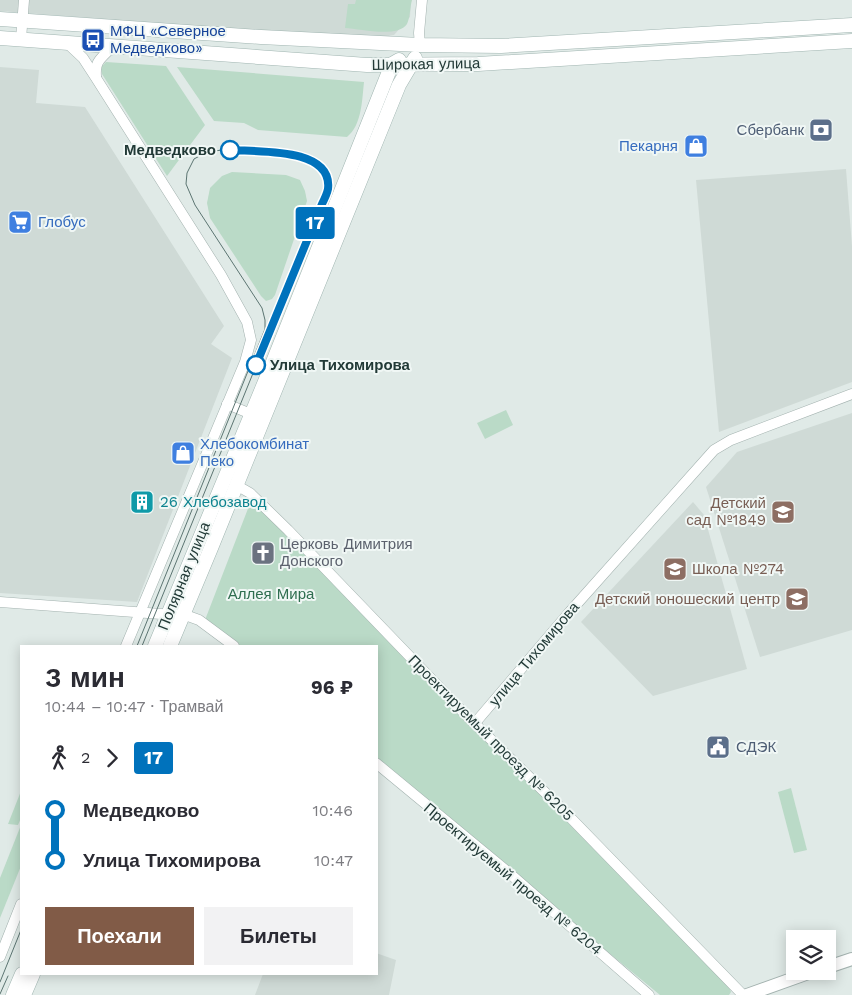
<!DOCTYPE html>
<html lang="ru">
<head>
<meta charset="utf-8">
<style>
	:root { --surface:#fff; --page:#f2f2f3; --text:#2b2b33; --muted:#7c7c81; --accent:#815b47 }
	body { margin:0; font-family:"Work Sans",sans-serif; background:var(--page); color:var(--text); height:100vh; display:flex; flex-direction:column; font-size:19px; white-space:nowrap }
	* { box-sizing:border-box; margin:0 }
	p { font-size:16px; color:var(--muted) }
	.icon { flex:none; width:28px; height:28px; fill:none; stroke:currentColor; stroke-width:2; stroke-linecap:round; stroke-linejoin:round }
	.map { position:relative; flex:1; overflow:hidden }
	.side { position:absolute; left:20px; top:645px; width:358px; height:330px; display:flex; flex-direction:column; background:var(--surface); border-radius:0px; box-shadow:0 2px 12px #0003 }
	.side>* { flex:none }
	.badge { padding:0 10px; border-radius:4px; font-size:18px; line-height:32px }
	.fabs { position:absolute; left:786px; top:930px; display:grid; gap:10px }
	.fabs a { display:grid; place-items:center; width:50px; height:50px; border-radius:0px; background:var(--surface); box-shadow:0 2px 12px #0003; font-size:25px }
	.map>.badge { position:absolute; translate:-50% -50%; box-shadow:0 0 0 2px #fff }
	.legs { display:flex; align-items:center; gap:8px; height:55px; padding:0 25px; font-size:16px }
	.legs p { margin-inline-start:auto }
	.summary { display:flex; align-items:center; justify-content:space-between; height:85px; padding:0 25px }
	h1 { font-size:28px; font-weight:600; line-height:38px }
	.action { display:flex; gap:10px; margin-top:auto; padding:10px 25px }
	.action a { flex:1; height:58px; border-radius:0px; background:var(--accent); color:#fff; font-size:20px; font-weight:600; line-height:58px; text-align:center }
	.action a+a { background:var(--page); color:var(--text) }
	ul { padding:0 25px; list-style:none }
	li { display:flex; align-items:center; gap:18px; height:50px; font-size:19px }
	li i { display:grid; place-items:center; width:8px; height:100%; margin:0 6px; background:currentColor }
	li i::after { content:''; width:12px; height:12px; margin:-6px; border:4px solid; border-radius:50%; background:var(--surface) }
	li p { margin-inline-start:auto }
	li:first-child i { background:linear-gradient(#0000 50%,currentColor 0) }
	li:last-child i { background:linear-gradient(currentColor 50%,#0000 0) }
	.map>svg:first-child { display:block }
	.built { fill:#cfdad6 }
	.green { fill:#badac7 }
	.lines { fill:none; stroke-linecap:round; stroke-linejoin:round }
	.minor-casing { stroke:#a3b2af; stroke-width:11 }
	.tertiary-casing { stroke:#a3b2af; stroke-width:14 }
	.secondary-casing { stroke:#a0b5b1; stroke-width:15 }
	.minor { stroke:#fff; stroke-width:10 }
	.tertiary { stroke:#fff; stroke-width:12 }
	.secondary { stroke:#fff; stroke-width:14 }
	.tram { stroke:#5c7572; stroke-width:1 }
	.line-1-casing { stroke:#fff; stroke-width:11 }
	.line-1 { stroke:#0072bc; stroke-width:8 }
	.stop-1-dot { fill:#fff; stroke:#0072bc; stroke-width:2.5 }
	.labels { text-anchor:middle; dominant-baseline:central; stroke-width:4; stroke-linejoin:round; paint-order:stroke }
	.transit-label { font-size:15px; fill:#164399; stroke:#f0f7f5; text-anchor:start }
	.street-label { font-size:15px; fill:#223a37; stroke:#f0f7f5 }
	.service-label { font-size:15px; fill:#4e5e75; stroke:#f0f7f5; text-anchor:end }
	.shop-label { font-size:15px; fill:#366cbe; stroke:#f0f7f5; text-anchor:start }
	.stop-label { font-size:15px; font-weight:bold; fill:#223a37; stroke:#f0f7f5; text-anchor:end }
	.culture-label { font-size:15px; fill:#0d838f; stroke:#f0f7f5; text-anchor:start }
	.education-label { font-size:15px; fill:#785e54; stroke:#f0f7f5; text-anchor:end }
	.worship-label { font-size:15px; fill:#5b616d; stroke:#f0f7f5; text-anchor:start }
	.park-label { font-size:15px; fill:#2f6e50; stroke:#f0f7f5 }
</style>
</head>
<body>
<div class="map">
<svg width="852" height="995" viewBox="0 0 852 995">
	<rect width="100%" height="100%" fill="#e0eae7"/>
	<g class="built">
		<path d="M0,0H411L410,17L394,35L378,38L283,33L0,11Z"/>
		<path d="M0,67L39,70L36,103L85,107L224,326L211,344L232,358L137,602L0,593Z"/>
		<path d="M846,169L852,246V382L719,432L696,180Z"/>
		<path d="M852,413V630L760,657L706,487L737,452Z"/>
		<path d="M693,502L704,515L747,669L653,696L581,622Z"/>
		<path d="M376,953L396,960L389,995H255L263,974H376Z"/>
	</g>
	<g class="green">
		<path d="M356,0H412C410,7 410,18 407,24C398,38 360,29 345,28L348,4H355Z"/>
		<path d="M106,62L166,66L205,125L167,176L102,74L101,67Z"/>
		<path d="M177,67L364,82C362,100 362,125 347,137L258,130L244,123L214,121Z"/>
		<path d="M232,172L286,175L300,180L305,191L307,201L275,295L272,299L266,301L261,296L210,218L207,203L210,188L222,176Z"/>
		<path d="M506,410L513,425L485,439L477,423Z"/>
		<path d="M256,504L729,987L731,992L729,995H660L376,761V646H237L205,620L249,506Z"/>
		<path d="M791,788L807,850L794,853L778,792Z"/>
		<path d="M21,791V818L18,825L8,824Z"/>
		<path d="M21,825V866L0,918V878Z"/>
	</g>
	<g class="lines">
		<g class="minor-casing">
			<g id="minor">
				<path d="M21,39L24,0"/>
				<path d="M67,43L83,58L96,78L221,275L247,322L251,340L245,362L126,646"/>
				<path d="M420,45L419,33L422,0"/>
				<path d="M96,77C95,62 99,60 109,50L117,49"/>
				<path d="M227,404L251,414"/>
				<path d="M236,485L250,493L288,530L467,716L563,810L743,995"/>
				<path d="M0,602L188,616L199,620L234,646"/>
				<path d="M475,723L567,615L714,450L731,440L852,394"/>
				<path d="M376,763L508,872L649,995"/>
				<path d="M0,957L21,904"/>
			</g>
		</g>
		<g class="tertiary-casing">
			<g id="tertiary">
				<path d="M828,967L852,959"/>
				<path d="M747,995L814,971"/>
			</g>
		</g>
		<g class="secondary-casing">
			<g id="secondary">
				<path d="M0,19L261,37L420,45L501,46L852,25"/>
				<path d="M0,38L367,65L478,64L852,41"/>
				<path d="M155,646L269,372L392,64L399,60"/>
				<path d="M170,646L211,548L399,85L415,58"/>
				<path d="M13,995L22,974"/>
				<path d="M24,995L33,974"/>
			</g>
		</g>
		<use href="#minor" class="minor"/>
		<use href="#tertiary" class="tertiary"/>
		<use href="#secondary" class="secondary"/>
		<g class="tram">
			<path d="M137,646L265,329V320L262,308L195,205L186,184L187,173L194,159L207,152L222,150L300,155L316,162L326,176L328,189L142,646"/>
			<path d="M0,982L21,930"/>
			<path d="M0,994L8,976"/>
		</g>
	</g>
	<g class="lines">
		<g class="line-1-casing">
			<path id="line-1" d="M230,150C257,152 333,147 328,189C327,194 324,200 322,204L256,365"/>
		</g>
		<use href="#line-1" class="line-1"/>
	</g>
	<defs>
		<g id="bus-square" transform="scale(1.25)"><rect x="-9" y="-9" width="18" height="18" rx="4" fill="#1a4fb4" stroke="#f0f7f5"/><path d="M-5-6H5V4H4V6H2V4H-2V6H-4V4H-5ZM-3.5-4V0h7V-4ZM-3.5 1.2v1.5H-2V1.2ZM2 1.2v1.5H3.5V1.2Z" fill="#fff"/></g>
		<g id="bank-square" transform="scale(1.25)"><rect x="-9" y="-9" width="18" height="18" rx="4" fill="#5c6f8a" stroke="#f0f7f5"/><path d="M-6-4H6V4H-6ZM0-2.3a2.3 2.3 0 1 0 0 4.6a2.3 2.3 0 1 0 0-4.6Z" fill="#fff"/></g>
		<g id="shop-square" transform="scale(1.25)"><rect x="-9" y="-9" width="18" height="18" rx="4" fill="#3f7fe0" stroke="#f0f7f5"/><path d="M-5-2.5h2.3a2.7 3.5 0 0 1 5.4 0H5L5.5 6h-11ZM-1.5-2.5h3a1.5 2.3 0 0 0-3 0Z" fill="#fff"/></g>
		<g id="supermarket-square" transform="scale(1.25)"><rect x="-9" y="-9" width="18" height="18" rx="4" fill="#3f7fe0" stroke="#f0f7f5"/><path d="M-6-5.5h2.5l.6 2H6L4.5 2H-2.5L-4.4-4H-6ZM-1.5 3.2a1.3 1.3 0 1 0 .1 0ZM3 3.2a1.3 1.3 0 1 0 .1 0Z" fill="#fff"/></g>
		<g id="building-square" transform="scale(1.25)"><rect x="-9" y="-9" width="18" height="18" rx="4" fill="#0f9aa8" stroke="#f0f7f5"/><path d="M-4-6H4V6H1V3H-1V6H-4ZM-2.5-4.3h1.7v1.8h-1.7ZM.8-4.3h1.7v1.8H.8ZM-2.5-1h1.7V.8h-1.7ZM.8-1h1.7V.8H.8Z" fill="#fff"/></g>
		<g id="school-square" transform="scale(1.25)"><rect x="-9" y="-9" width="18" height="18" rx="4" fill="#8d6e63" stroke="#f0f7f5"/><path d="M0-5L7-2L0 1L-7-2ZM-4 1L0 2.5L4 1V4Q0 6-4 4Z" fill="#fff"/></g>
		<g id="church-square" transform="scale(1.25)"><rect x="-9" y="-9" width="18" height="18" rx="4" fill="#6b7280" stroke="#f0f7f5"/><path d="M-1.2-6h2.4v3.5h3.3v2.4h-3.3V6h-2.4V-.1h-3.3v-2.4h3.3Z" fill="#fff"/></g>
		<g id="civic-square" transform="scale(1.25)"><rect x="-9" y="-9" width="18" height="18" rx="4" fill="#5c6f8a" stroke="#f0f7f5"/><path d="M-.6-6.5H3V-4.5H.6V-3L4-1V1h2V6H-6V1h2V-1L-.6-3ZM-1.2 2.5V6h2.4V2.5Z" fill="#fff"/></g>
	</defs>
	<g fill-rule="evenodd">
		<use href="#bus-square" x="93" y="40"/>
		<use href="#bank-square" x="821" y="130"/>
		<use href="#shop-square" x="696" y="146"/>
		<use href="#supermarket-square" x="20" y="222"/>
		<use href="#shop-square" x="183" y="453"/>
		<use href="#building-square" x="142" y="502"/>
		<use href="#school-square" x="783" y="512"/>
		<use href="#church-square" x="263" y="553"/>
		<use href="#school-square" x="675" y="569"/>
		<use href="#school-square" x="797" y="599"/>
		<use href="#civic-square" x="718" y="747"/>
	</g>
	<g class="stop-1-dot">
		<circle cx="230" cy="150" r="9"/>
		<circle cx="256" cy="365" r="9"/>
	</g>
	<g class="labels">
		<g class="transit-label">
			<text x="110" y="31">МФЦ «Северное<tspan x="110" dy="17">Медведково»</tspan></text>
		</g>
		<g class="street-label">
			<text transform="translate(426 64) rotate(-1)">Широкая улица</text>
			<text transform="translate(184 576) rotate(-68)">Полярная улица</text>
			<text transform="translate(534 654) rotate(-50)">улица Тихомирова</text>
			<text transform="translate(491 738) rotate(45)">Проектируемый проезд № 6205</text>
			<text transform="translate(513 879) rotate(40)">Проектируемый проезд № 6204</text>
		</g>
		<g class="service-label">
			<text x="804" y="130">Сбербанк</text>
			<text x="736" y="747" text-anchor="start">СДЭК</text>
		</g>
		<g class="shop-label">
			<text x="678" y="146" text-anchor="end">Пекарня</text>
			<text x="38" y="222">Глобус</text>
			<text x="200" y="444">Хлебокомбинат<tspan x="200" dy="17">Пеко</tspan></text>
		</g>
		<g class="stop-label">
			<text x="216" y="150">Медведково</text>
			<text x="270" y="365" text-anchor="start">Улица Тихомирова</text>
		</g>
		<g class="culture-label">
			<text x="160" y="502">26 Хлебозавод</text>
		</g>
		<g class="education-label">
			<text x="766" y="503">Детский<tspan x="766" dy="17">сад №1849</tspan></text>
			<text x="692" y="569" text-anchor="start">Школа №274</text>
			<text x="780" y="599">Детский юношеский центр</text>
		</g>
		<g class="worship-label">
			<text x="280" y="544">Церковь Димитрия<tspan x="280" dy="17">Донского</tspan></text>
		</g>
		<g class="park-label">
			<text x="271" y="594">Аллея Мира</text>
		</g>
	</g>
</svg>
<div class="fabs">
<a><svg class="icon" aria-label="layers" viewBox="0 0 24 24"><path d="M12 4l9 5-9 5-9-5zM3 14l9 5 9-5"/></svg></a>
</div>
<b class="badge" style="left:315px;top:223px;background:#0072bc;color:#fff">17</b>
<section class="side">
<div class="summary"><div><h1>3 мин</h1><p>10:44 – 10:47 · Трамвай</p></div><b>96 ₽</b></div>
<div class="legs"><svg class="icon" aria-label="walk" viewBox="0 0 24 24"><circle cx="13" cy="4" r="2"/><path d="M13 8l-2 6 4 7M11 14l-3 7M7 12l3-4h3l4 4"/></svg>2<svg class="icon" aria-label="forward" viewBox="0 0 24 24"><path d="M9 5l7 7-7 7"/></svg><b class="badge" style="background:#0072bc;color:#fff">17</b></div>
<ul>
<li><i style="color:#0072bc"></i><b>Медведково</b><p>10:46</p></li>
<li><i style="color:#0072bc"></i><b>Улица Тихомирова</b><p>10:47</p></li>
</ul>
<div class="action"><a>Поехали</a><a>Билеты</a></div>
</section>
</div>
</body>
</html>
